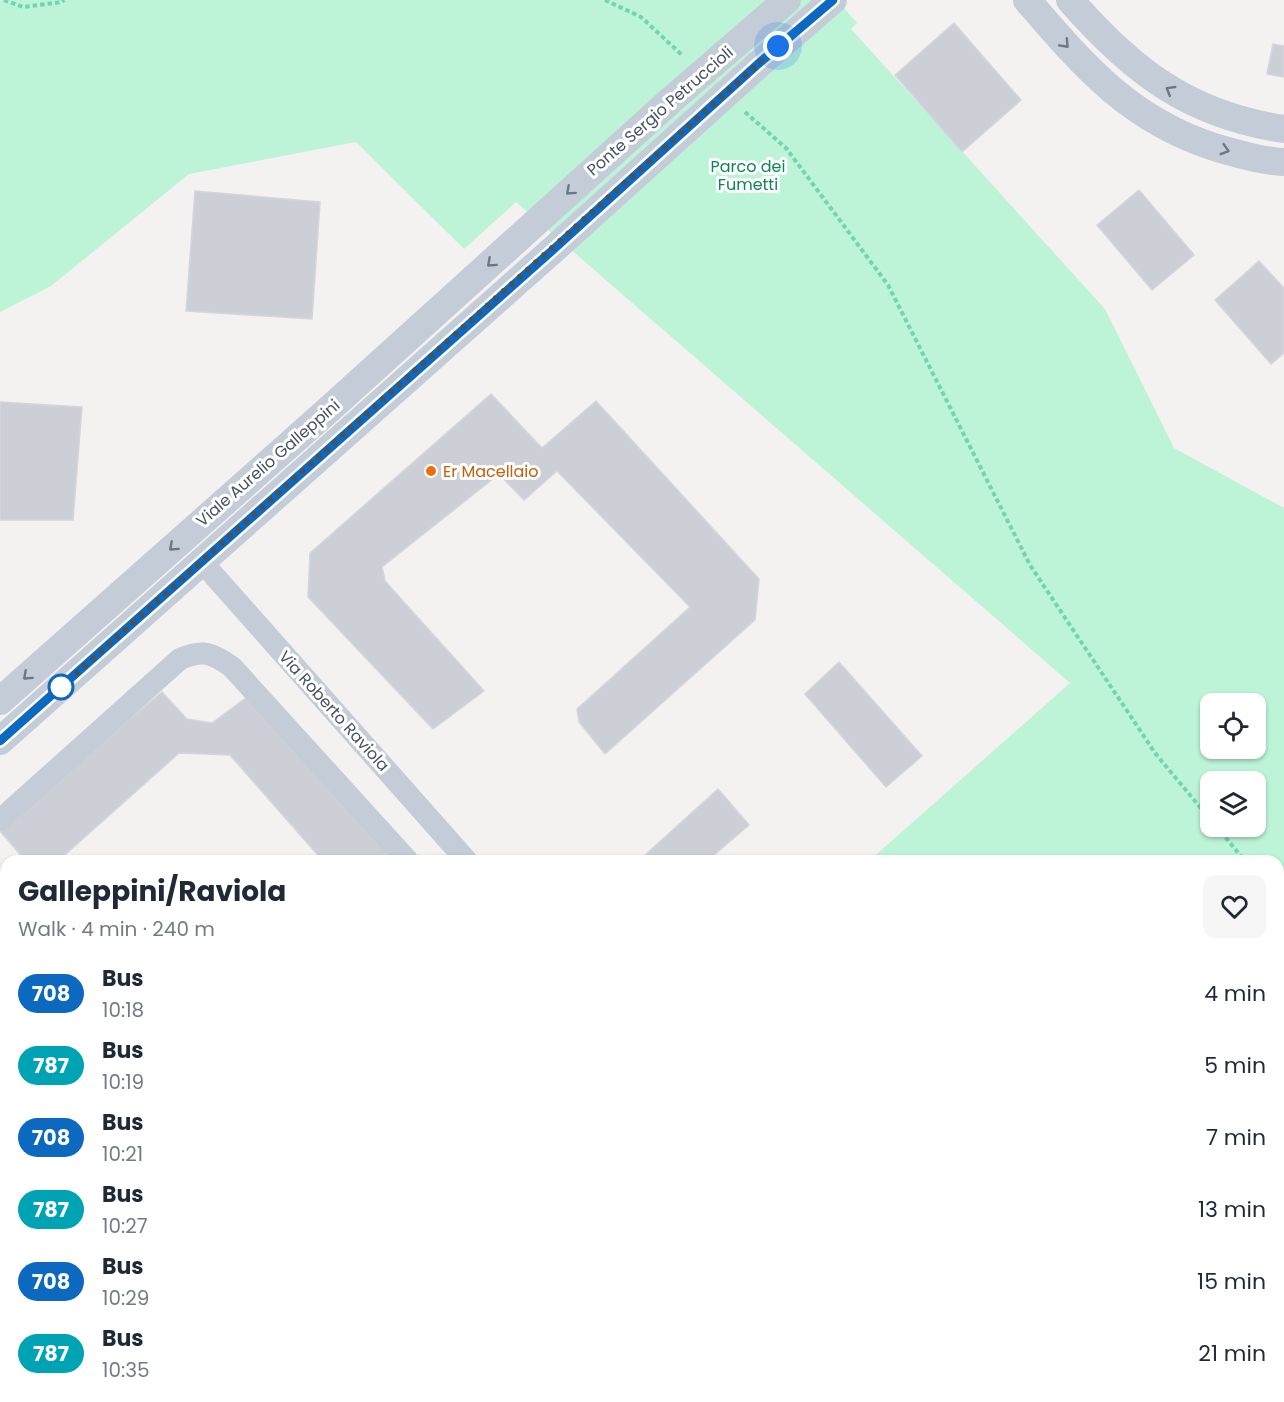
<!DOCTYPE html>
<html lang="en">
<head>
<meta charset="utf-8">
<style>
	:root { --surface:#fff; --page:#f6f6f7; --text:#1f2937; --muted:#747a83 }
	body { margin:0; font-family:Poppins,sans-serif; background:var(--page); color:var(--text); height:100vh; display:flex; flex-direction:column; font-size:22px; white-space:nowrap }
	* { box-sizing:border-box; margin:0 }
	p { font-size:20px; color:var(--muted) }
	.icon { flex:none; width:33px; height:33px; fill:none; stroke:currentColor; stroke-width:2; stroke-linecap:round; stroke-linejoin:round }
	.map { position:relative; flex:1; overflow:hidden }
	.panel { position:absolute; left:0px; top:855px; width:1284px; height:548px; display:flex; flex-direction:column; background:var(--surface); border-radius:18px 18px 0 0; box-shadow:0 2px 4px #0004 }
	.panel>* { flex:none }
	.badge { padding:0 12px; border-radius:20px; font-size:21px; line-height:39px }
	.buttons { position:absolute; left:1200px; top:693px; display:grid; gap:12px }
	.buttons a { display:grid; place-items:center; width:66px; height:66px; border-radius:12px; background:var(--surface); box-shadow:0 2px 4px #0004; font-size:30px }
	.you { position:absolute; width:30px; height:30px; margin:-15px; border:4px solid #fff; border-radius:50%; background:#1a73e8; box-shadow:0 0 0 9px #1a73e833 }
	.map>.badge { position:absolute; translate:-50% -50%; box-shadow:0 0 0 3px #fff }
	.round { display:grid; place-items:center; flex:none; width:63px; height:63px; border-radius:12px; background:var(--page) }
	.summary { display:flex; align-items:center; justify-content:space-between; height:102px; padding:0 18px }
	h1 { font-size:28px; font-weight:700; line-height:45px }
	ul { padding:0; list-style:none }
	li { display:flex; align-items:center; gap:18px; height:72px; padding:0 18px }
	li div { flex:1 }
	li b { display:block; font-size:22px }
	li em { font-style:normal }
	li .badge { min-width:66px; font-weight:700; text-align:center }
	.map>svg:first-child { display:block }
	.education { fill:#e5e2e3 }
	.green { fill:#bdf4d8; fill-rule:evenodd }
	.building { fill:#cdcfd7; stroke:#d5d6dd; stroke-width:1.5 }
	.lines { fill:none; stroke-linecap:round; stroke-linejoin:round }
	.path { stroke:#71d6b0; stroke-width:4; stroke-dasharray:4.5 3; stroke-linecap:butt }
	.minor { stroke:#c4ccd7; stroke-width:22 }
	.tertiary { stroke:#c4ccd7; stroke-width:28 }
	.oneway { stroke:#6c7784 }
	.line-casing { stroke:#fff; stroke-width:14 }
	.line { stroke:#0c69bf; stroke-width:9 }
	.walk { stroke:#475261; stroke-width:6; stroke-dasharray:0 10.8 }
	.food-dot { fill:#e8710a; stroke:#fff; stroke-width:2 }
	.stop-dot { fill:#fff; stroke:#0c69bf; stroke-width:3 }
	.labels { text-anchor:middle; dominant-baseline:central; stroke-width:6; stroke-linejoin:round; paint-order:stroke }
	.street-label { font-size:16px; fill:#475261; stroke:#fff }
	.park-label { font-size:16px; fill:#0e8657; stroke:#fff }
	.food-label { font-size:16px; fill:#c56008; stroke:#fff; text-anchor:start }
</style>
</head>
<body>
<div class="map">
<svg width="1284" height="1402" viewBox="0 0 1284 1402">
	<rect width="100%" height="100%" fill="#f4f1f1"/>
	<path class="education" d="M1095,1397L1099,1402H982L977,1397Z"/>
	<path class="green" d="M0,0H837L857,23L851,29L1105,309L1174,448L1284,508V1194L1278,1196V861H869L1070,683L516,202L464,249L356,142L189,174L51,286L0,312ZM1210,704H1256V748H1210ZM1210,782H1256V826H1210Z"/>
	<g class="building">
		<path d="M954,23L1021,100L962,152L895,75Z"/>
		<path d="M1273,44L1284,46V77L1267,74Z"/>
		<path d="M1139,190L1194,255L1152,290L1097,225Z"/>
		<path d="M195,191L320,202L312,319L186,311Z"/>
		<path d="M1259,261L1284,288V353L1271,364L1215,300Z"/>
		<path d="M491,394L542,448L596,401L759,579L755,620L605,754L579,722L577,709L690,607L557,471L524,500L499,474L382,567L385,581L484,691L433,729L308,597L310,553Z"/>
		<path d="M0,402L82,407L73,520H0Z"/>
		<path d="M839,662L922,756L886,787L805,694Z"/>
		<path d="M162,692L187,719L212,723L247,697L388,853L378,861H323L230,755L179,753L58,861H26L0,831V826Z"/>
		<path d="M718,789L749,825L707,861H648L644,856Z"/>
		<path d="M6,907V929L0,923V912Z"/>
		<path d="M6,1370V1396H53L47,1402H0V1375Z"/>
		<path d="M267,1396H326L331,1402H272Z"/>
	</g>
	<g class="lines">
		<g class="path">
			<path d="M4,0L23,7L62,2L64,0"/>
			<path d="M605,0L641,17L682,55"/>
			<path d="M745,112L786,148L888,285L1030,565L1155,753L1210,819"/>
			<path d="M1216,826L1245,861"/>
			<path d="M1278,900L1284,907"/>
			<path d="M1278,1093L1284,1095"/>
			<path d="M590,1402L596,1396"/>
			<path d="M612,1402L618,1396"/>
		</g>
		<g class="minor">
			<path d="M202,562L467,861"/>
			<path d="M0,820L180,659C204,649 212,653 232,667L408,861"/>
			<path d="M0,1014L2,1016"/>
			<path d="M938,1396L943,1402"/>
			<path d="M1191,1401L1193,1402"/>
			<path d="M489,1402L495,1396"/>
		</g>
		<g class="tertiary">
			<path d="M1027,0C1084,66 1129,120 1217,148C1239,154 1261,161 1284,162"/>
			<path d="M1070,0C1132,71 1189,115 1284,129"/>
			<path d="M0,701L325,413L670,101L787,0"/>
			<path d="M0,741L555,248L758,65L833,0"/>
		</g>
	</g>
	<defs><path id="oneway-chevron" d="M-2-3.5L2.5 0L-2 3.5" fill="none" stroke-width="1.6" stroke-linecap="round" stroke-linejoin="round" transform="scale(1.5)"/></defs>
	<g class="oneway">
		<use href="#oneway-chevron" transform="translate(1065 44) rotate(47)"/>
		<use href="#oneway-chevron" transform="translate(1170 90) rotate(-149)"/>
		<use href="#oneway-chevron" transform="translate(1225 150) rotate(17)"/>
		<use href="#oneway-chevron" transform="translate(570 191) rotate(138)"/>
		<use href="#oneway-chevron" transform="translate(491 263) rotate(138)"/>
		<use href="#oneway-chevron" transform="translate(173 547) rotate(138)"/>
		<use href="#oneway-chevron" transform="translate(27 676) rotate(138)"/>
	</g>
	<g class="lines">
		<g class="line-casing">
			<path id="line" d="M0,741L555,248L758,64L833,0"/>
		</g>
		<use href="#line" class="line"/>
		<path class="walk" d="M61,687L778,46"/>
	</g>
	<circle class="food-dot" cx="431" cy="471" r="6"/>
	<circle class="stop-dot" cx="61" cy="687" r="12"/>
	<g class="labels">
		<g class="street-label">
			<text transform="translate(660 111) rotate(-41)">Ponte Sergio Petruccioli</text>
			<text transform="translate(268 463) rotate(-41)">Viale Aurelio Galleppini</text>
			<text transform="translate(334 711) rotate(48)">Via Roberto Raviola</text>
		</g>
		<g class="park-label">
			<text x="748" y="166">Parco dei<tspan x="748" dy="18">Fumetti</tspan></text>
		</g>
		<g class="food-label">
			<text x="443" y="471">Er Macellaio</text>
		</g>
	</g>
</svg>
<div class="buttons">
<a><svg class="icon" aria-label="locate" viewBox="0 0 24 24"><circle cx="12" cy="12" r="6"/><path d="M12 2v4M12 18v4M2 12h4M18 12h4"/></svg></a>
<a><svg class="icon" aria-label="layers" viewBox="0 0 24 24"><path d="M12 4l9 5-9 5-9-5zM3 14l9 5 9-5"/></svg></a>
</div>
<div class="you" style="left:778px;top:46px"></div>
<section class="panel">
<div class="summary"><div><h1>Galleppini/Raviola</h1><p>Walk · 4 min · 240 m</p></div><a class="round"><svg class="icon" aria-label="heart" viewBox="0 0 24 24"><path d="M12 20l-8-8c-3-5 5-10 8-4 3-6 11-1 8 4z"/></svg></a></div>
<ul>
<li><span class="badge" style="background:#0c69bf;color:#fff">708</span><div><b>Bus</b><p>10:18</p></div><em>4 min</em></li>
<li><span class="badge" style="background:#00a3b4;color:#fff">787</span><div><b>Bus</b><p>10:19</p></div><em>5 min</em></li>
<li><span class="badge" style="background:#0c69bf;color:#fff">708</span><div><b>Bus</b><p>10:21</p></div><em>7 min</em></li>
<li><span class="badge" style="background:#00a3b4;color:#fff">787</span><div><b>Bus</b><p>10:27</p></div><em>13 min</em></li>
<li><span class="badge" style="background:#0c69bf;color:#fff">708</span><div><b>Bus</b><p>10:29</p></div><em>15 min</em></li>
<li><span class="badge" style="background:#00a3b4;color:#fff">787</span><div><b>Bus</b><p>10:35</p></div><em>21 min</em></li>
</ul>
</section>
</div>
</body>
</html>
